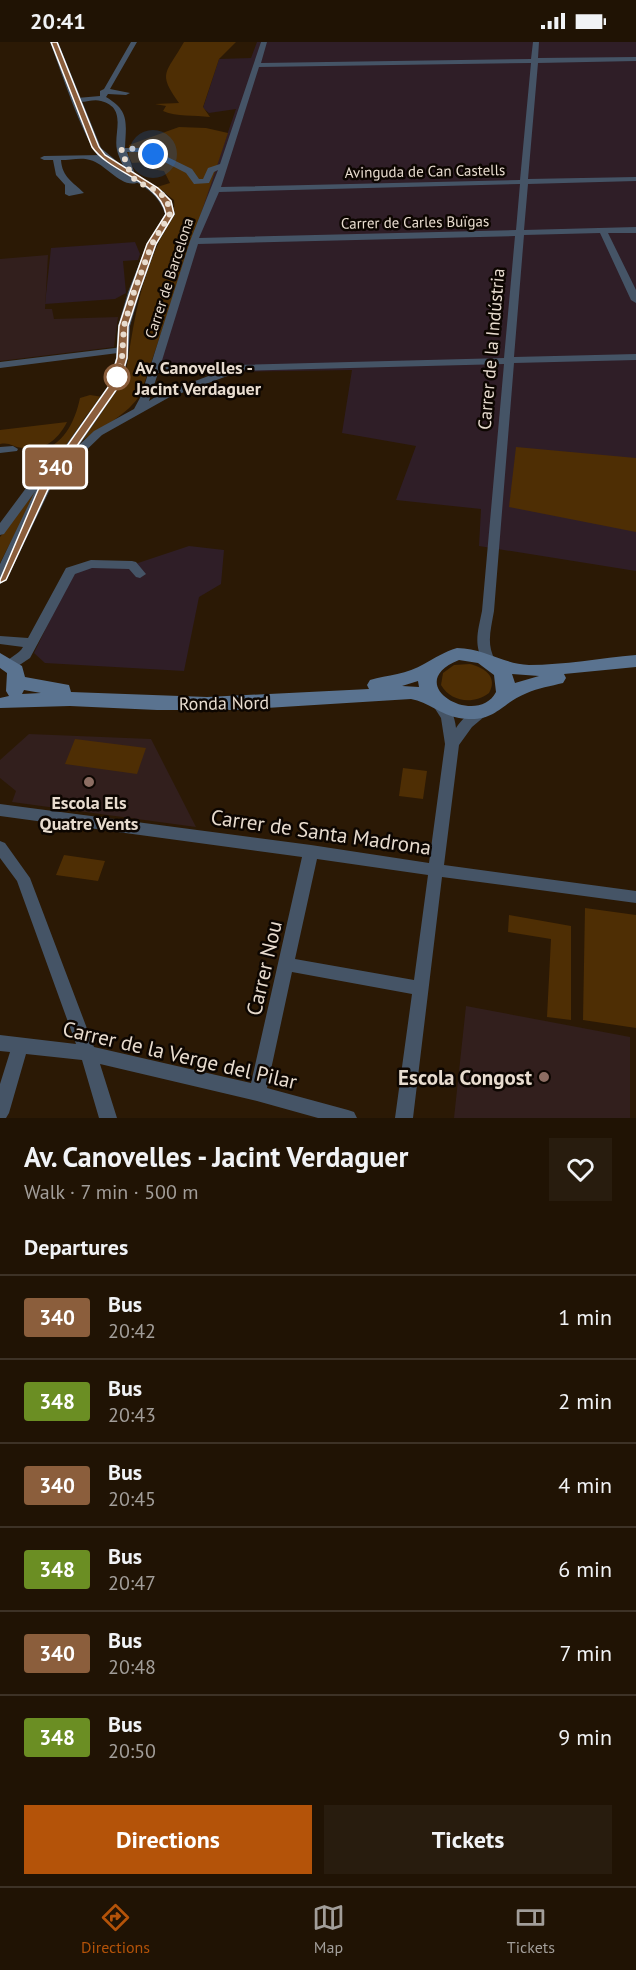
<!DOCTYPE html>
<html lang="en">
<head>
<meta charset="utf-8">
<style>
	:root { --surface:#201304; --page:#281c0e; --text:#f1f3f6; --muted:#a29e9a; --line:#3d3226; --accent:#b45309 }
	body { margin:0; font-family:"PT Sans",sans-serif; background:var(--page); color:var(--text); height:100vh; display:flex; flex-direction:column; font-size:22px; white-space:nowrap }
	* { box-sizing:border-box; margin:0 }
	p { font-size:20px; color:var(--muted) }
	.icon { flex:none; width:33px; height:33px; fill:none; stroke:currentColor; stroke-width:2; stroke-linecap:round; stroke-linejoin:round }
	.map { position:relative; height:1076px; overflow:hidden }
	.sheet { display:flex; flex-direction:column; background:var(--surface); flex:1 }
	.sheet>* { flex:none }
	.badge { padding:0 12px; border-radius:4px; font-size:21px; line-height:39px }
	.you { position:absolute; width:30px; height:30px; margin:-15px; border:4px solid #fff; border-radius:50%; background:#1a73e8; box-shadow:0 0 0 9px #1a73e833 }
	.map>.badge { position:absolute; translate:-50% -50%; box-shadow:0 0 0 3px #fff }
	h2 { padding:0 24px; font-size:22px; line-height:54px }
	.round { display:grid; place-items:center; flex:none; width:63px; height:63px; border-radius:0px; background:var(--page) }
	.head { display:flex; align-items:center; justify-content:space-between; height:102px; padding:0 24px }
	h1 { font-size:28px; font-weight:600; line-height:45px }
	.cta { display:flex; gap:12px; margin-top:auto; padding:12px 24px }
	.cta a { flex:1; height:69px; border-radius:0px; background:var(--accent); color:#fff; font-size:24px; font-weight:600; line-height:69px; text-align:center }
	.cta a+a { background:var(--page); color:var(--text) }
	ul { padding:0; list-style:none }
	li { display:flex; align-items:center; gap:18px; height:84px; padding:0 24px; border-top:2px solid var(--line) }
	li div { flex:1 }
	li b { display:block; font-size:22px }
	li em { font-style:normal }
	li .badge { min-width:66px; font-weight:700; text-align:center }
	.status { display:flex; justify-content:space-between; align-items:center; height:42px; padding:0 30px; background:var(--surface); direction:ltr }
	.status svg { height:16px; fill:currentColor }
	.dock { display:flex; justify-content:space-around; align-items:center; height:84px; border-top:2px solid var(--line); background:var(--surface); font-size:16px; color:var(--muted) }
	.dock a { display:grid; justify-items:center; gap:3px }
	.dock .current { color:var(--accent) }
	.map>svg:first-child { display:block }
	.industrial { fill:#2f1e27 }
	.education { fill:#321f1d }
	.green { fill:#4e2e04 }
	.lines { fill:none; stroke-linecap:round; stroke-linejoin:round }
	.minor { fill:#455466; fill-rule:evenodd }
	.tertiary { fill:#455466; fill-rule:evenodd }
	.secondary { fill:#5a7390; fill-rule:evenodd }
	.line { fill:#8b5e3c; stroke:#fff; stroke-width:1.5 }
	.walk { stroke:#e8dccf; stroke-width:6; stroke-dasharray:0 10.8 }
	.stop-dot { fill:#fff; stroke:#8b5e3c; stroke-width:3 }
	.education-dot { fill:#8d6e63; stroke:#0d0601; stroke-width:2 }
	.labels { text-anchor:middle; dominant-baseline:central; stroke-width:5; stroke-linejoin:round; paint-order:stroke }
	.far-street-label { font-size:15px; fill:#e8dccf; stroke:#0d0601 }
	.street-label { font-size:18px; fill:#e8dccf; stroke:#0d0601 }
	.stop-label { font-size:18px; font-weight:bold; fill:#e8dccf; stroke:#0d0601; text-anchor:start }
	.poi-label { font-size:18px; font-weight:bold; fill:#e8dccf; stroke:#0d0601 }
	.near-street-label { font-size:21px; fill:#e8dccf; stroke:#0d0601 }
	.near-poi-label { font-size:21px; font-weight:bold; fill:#e8dccf; stroke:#0d0601; text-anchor:end }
</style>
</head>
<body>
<div class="status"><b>20:41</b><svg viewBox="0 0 49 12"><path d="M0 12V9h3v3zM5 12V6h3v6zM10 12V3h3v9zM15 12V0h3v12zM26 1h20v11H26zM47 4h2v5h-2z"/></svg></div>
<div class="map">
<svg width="636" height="1076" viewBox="0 0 636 1076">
	<rect width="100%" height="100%" fill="#2b1905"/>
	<g class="industrial">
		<path d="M257,0H636V529L479,504L481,467L396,458L416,404L342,391L352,328L149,331L190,200L236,67L209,71L203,66L219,17L251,16Z"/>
		<path d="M135,200L140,212L138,218L123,219L126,251L115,257L45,262L51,206Z"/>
		<path d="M189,504L224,508L221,542L199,555L184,629L45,621L34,611L75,526L132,523Z"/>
	</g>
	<g class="education">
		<path d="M48,213L45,267H52L54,277L118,275L114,305L0,319V217Z"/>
		<path d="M29,692L151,697L196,785L12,760L16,749L0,736V718Z"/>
		<path d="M466,964L630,995V1076H454Z"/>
	</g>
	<g class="green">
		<path d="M184,0H236L219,17L203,65L210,75C194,73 177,75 163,69L166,64L155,62L179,61C157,30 166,32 184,0Z"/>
		<path d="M179,85L206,86L228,91L141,351C129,373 98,387 77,402L116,349L123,346L128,333L126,330C133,285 139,242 159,200C166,185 176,176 174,158L157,145L170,141L164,129L151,127L146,120L132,121L128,113L129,103Z"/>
		<path d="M90,353L103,355L86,374L43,439L29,440L43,412L36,411L37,409C63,405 75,380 80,356Z"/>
		<path d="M67,380C58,398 43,410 22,406C13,405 10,400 0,402V388Z"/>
		<path d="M516,405L636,416V490L509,465Z"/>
		<path d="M38,446L0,521V495Z"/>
		<path d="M470,622C485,626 498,635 489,651C473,663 451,660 441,643L443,631L454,623Z"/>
		<path d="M75,697L146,706L137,732L65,722Z"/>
		<path d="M403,726L427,729L423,757L399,754Z"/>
		<path d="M64,813L105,819L98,839L56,833Z"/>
		<path d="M585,866L636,873V986L583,978Z"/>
		<path d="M509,873L571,884V978L547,975L551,897L508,890Z"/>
	</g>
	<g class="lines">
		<g class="minor">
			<path d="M131,0H137L110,47L130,51L126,53L108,52L106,55C130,69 126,81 125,106H149L192,127L199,137H203L208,126L220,122L261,0H267L261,21L531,17L533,0H539L538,16L636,15V19L538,21L528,137L636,135V139L528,142L524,188L636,185V191H608L636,248V261L631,258L600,191L524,193L514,315L636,312V318L514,321L494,569C491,587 486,602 495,618L494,621H484C473,603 478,589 482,569L504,322L230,329V333L168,356L102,393L50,443L37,447L4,492L0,493V481L29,442L42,438L94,389L134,367L141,354L190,199L218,128L214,130L209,141L194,142L186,131L145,110H127L136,135L135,137L141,139C123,150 107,122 90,118C82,115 70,118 61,118C62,135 73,140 84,151L69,154L65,152V143L56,133L53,118H44L40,116L44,114L102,113L106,115L101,117L128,135C125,126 119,117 117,108C113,91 128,66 101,59C92,56 82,63 73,58L77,56L100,54V49L104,47ZM531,21L520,138L221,145L259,25ZM520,142L516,188L199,196L219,150ZM515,194L504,316L160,325L198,202ZM222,329L160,352L149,359L158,331Z"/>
			<path d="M123,305L126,306V310L0,326V320Z"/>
			<path d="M13,404L18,407L17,409L0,411V405Z"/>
			<path d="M91,518L132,519L136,520L146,532L140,536L136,535L129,527L92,526L75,532L30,616L15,626H5L4,623C8,615 19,613 23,605L0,602V594L28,596L66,526Z"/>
			<path d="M439,657C450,661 455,675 456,686C463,676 476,662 489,666L491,669L472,685L459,703L444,823L636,849V861L442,835L413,1076H395L412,952L292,930L267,1046L348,1068L354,1070L357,1076H318L257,1059L100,1022L117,1076H99L82,1018L26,1012L9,1071L6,1076H0V1042L10,1010L0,1009V993L76,1002L17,839L0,816V799L5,801L30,836L94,1005L251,1041L302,815L0,774V762L311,803L429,821L445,702L441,676L432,662L434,659ZM317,817L428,833L414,938L295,917Z"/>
		</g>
		<path class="tertiary" d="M50,0H58L101,106L119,121L164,150L172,161L175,172L157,202L140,250L130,284L128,316L120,344L53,441L7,537L0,542V522L39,441L108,344L116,316L118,284L128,250L147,202L165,172C157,143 124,137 103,119C85,104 60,26 50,0Z"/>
		<path class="secondary" d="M457,606C483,606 503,622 529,623C564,623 601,616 636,613V625L564,632L566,636L563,641C551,644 538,646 527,651C499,662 495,682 459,676C441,673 428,660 411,657L236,668H157L70,664L0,666V656L9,654L6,649L7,631L0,626V611L22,624L25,635L69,643L71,650L207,655L369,647L367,643L370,638C387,633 408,632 424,622C435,616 444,610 457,606ZM459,618L478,621L494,633L496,650C477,687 399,642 459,618ZM512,632L539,634L515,641ZM418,639L419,645L402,644ZM24,648L41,651L22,652Z"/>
	</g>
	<path class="line" d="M51,0H57L99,105L105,113L158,146L171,159L174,172L156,202L139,250L128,284L127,316L119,344L51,441L6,538L0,541V538L41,441L109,344L117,316L119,284L130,250L147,202L166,172C159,138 111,132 92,105Z"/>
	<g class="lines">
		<path class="walk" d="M117,335L122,316L124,284L134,250L152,202L170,172C168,143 141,148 132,134C128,127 125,116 121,108L138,106L153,112"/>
	</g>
	<circle class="stop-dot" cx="117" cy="335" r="12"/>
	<g class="education-dot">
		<circle cx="89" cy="740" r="6"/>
		<circle cx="544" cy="1035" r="6"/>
	</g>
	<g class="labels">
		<g class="far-street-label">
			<text transform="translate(425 129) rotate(-1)">Avinguda de Can Castells</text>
			<text transform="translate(415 180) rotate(-1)">Carrer de Carles Buïgas</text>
			<text transform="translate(169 236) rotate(-72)">Carrer de Barcelona</text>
		</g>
		<g class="street-label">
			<text transform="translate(491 307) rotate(-85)">Carrer de la Indústria</text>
			<text transform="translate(224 661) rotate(-1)">Ronda Nord</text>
		</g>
		<g class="stop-label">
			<text x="135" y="325">Av. Canovelles -<tspan x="135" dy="21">Jacint Verdaguer</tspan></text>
		</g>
		<g class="poi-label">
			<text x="89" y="760">Escola Els<tspan x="89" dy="21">Quatre Vents</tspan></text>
		</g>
		<g class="near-street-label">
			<text transform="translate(321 790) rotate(8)">Carrer de Santa Madrona</text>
			<text transform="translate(264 926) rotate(-77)">Carrer Nou</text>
			<text transform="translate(180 1013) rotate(13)">Carrer de la Verge del Pilar</text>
		</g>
		<g class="near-poi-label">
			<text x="532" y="1035">Escola Congost</text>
		</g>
	</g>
</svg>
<div class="you" style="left:153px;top:112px"></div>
<b class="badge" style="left:55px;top:425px;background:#8b5e3c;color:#fff">340</b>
</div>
<section class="sheet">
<div class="head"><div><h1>Av. Canovelles - Jacint Verdaguer</h1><p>Walk · 7 min · 500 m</p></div><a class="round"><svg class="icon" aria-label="heart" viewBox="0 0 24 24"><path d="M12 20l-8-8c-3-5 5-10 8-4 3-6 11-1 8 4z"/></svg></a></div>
<h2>Departures</h2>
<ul>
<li><span class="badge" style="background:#8b5e3c;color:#fff">340</span><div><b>Bus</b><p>20:42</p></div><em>1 min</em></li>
<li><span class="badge" style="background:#6b8e23;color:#fff">348</span><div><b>Bus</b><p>20:43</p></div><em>2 min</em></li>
<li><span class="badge" style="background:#8b5e3c;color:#fff">340</span><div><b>Bus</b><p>20:45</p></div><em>4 min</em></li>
<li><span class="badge" style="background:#6b8e23;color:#fff">348</span><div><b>Bus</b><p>20:47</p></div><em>6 min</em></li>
<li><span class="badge" style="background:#8b5e3c;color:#fff">340</span><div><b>Bus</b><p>20:48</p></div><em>7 min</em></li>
<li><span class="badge" style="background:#6b8e23;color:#fff">348</span><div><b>Bus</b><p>20:50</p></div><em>9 min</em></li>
</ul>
<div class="cta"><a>Directions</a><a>Tickets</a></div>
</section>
<nav class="dock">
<a class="current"><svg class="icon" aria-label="directions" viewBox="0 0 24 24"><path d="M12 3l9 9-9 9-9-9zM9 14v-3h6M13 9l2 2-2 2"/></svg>Directions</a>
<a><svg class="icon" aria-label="map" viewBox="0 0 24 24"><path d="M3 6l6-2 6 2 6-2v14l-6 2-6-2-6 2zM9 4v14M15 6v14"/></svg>Map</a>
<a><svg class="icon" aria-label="tickets" viewBox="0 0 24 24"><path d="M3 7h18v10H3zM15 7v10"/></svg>Tickets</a>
</nav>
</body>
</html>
